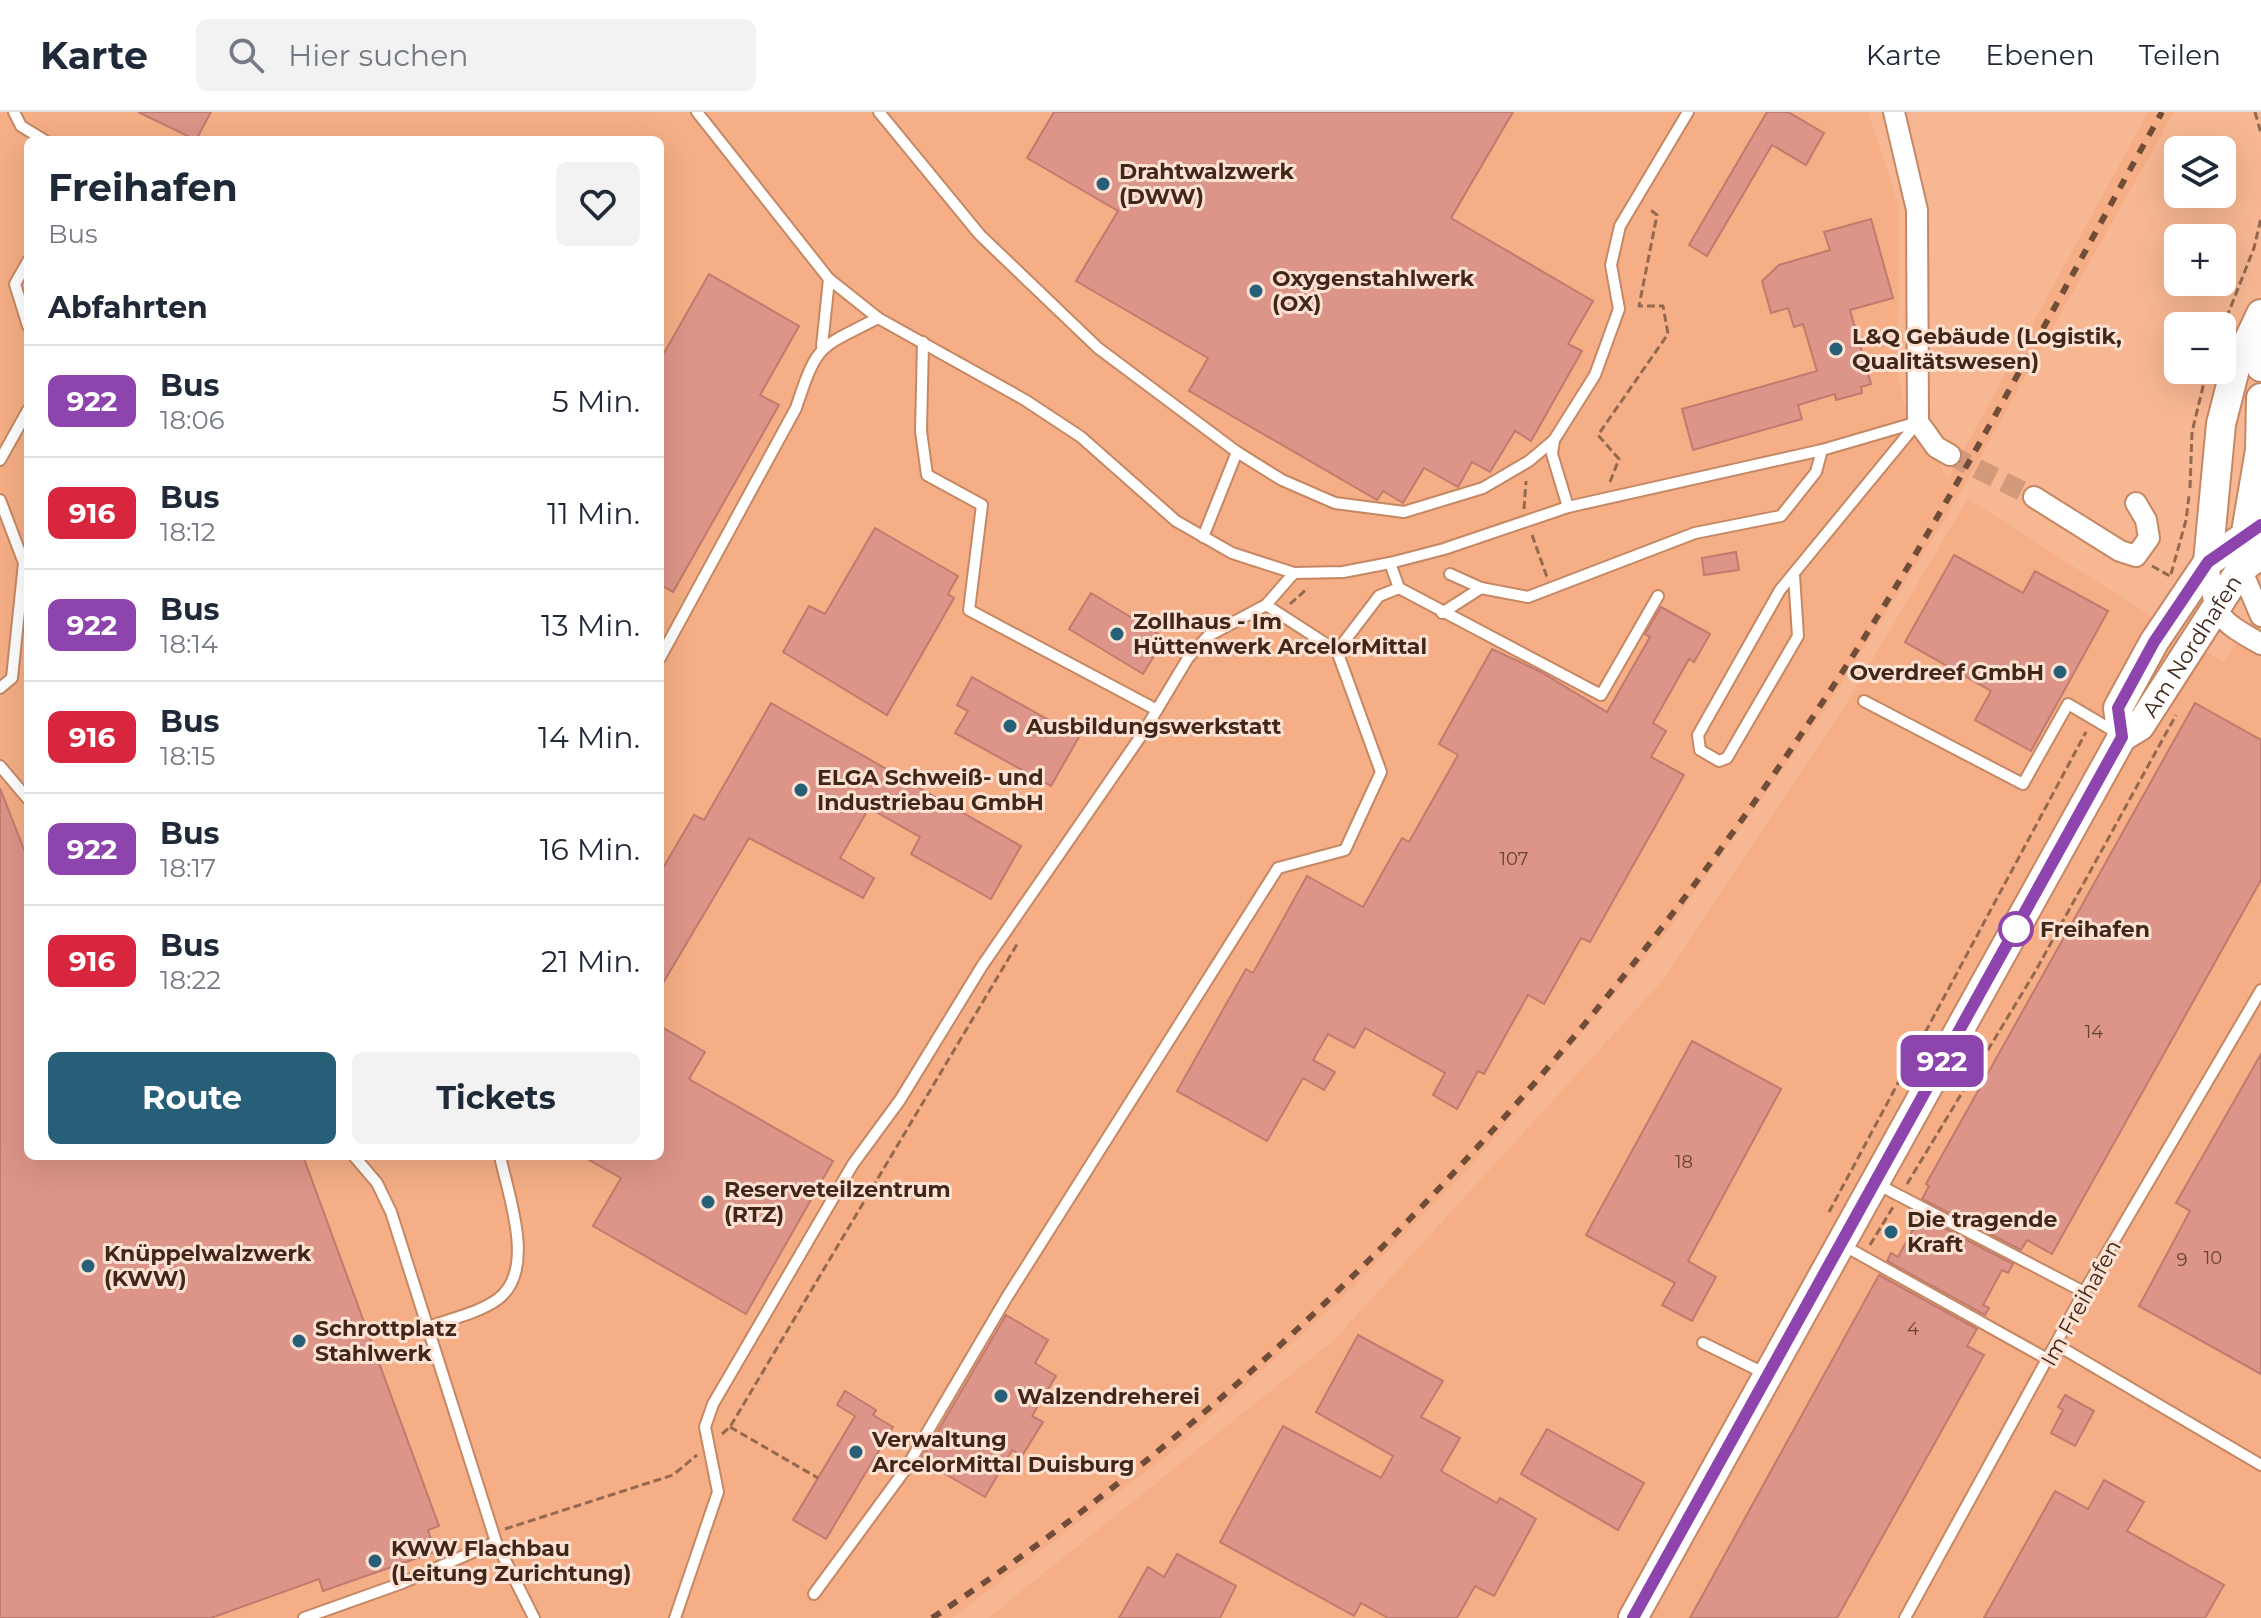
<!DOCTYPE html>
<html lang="de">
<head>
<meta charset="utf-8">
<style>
	:root { --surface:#fff; --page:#f2f2f3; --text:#1f2937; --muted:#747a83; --line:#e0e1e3; --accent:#275f79 }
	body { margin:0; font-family:Montserrat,sans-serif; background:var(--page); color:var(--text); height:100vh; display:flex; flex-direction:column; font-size:30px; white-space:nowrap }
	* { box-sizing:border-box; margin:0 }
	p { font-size:26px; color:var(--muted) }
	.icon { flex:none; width:44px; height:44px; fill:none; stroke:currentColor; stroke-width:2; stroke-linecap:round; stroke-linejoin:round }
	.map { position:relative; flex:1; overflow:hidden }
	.drawer { position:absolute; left:24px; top:24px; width:640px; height:1024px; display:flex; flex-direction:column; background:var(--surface); border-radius:12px; box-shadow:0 8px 32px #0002 }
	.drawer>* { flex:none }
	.badge { padding:0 16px; border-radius:12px; font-size:28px; line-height:52px }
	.tools { position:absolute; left:2164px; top:24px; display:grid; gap:16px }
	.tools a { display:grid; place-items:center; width:72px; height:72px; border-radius:12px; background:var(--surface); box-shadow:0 8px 32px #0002; font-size:40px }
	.map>.badge { position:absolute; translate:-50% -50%; box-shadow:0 0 0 4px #fff }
	h2 { padding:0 24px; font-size:30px; line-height:72px }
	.round { display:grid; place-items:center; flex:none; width:84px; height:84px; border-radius:12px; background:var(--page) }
	.overview { display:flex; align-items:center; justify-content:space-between; height:136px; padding:0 24px }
	h1 { font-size:38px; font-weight:700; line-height:60px }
	.cta { display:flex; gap:16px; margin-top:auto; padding:16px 24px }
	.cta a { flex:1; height:92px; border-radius:12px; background:var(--accent); color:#fff; font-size:32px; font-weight:700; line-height:92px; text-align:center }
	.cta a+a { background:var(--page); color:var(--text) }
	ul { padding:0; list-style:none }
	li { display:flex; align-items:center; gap:24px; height:112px; padding:0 24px; border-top:2px solid var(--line) }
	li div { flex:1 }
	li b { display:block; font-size:30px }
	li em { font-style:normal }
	li .badge { min-width:88px; font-weight:700; text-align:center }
	header { display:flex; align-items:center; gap:48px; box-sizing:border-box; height:112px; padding:0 40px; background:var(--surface); border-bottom:2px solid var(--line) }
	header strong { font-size:38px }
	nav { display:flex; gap:44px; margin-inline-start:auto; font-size:28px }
	.search { width:560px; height:72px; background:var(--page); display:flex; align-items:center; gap:20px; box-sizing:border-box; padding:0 28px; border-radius:12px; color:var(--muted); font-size:30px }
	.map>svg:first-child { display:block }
	.built { fill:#f5ae85; fill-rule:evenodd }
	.building { fill:#dc9588; stroke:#c17b6e; stroke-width:2 }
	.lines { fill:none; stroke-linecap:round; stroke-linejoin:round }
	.street-tunnel { stroke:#d29a7a; stroke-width:20; stroke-dasharray:20 10; stroke-linecap:butt }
	.lane-casing { stroke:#c58864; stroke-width:14 }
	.street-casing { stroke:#c58864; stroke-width:24 }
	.secondary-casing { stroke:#c58864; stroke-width:32 }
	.path { stroke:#946950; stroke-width:3; stroke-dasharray:8 4; stroke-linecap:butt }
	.lane { stroke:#fff; stroke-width:10 }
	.street { stroke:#fff; stroke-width:20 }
	.secondary { stroke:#fff; stroke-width:28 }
	.rail { stroke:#704d38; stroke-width:6; stroke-dasharray:10 10; stroke-linecap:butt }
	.line-casing { stroke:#fff; stroke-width:18 }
	.line { stroke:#8e44ad; stroke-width:12 }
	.poi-dot { fill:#275f79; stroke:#fde2d3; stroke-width:3 }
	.stop-dot { fill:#fff; stroke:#8e44ad; stroke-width:4 }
	.labels { text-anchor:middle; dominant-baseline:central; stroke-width:6; stroke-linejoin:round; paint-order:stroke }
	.number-label { font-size:18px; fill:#674234 }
	.poi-label { font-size:22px; font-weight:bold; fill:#402718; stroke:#fde2d3; text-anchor:start }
	.street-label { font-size:22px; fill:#402718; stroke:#fde2d3 }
	.stop-label { font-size:22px; font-weight:bold; fill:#402718; stroke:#fde2d3; text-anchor:start }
</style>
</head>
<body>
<header>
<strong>Karte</strong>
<div class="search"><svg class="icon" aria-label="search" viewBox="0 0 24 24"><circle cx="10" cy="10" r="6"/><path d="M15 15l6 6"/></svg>Hier suchen</div>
<nav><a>Karte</a><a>Ebenen</a><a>Teilen</a></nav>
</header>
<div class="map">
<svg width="2261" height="1506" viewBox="0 0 2261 1506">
	<rect width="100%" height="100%" fill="#f7b792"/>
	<g class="built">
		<path d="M0,0H1868L1899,95L1897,257L1903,290L1948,367L2148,0H2174L1948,402L1821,604L1663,825L1475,1049L1340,1188L1169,1342L952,1506H0ZM28,28H660V1044H28Z"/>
		<path d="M1968,387L2224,551L2261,495V1506H988L1333,1229L1664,867L1840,602Z"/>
	</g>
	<g class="building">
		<path d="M138,0H211L196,28Z"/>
		<path d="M1054,0H1513L1451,106L1593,189L1568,232L1582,239L1531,329L1515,319L1490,360L1472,350L1458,375L1424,356L1403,391L1383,379L1377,388L1189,279L1208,246L1076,169L1118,99L1027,46Z"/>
		<path d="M1767,0H1788L1824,21L1806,53L1772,33L1707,144L1689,133Z"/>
		<path d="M1871,107L1893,186L1850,198L1871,272L1861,275L1862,281L1836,288L1835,282L1798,293L1802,307L1693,338L1682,297L1817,259L1803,212L1794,215L1788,196L1771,201L1762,169L1779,153L1830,138L1824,120Z"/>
		<path d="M709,162L799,214L760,283L779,293L673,480L660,472V248Z"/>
		<path d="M875,416L958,464L948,482L954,486L887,603L783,540L809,494L825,502Z"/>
		<path d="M1736,440L1739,458L1704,463L1702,446Z"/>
		<path d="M1954,443L2023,481L2035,459L2108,499L2031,639L1975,608L1991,579L1905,530Z"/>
		<path d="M1091,481L1165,526L1143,562L1069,517Z"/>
		<path d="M1661,495L1710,522L1694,550L1689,547L1653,611L1666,619L1651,645L1684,663L1590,830L1581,826L1544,892L1528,883L1484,962L1478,959L1457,997L1433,983L1445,961L1365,916L1354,936L1328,922L1313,948L1335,960L1324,978L1303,966L1267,1029L1177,979L1246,857L1253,861L1307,764L1363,795L1402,726L1409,730L1458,643L1439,632L1492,537L1541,560L1607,600L1650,525L1645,522Z"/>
		<path d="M972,565L1079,625L1051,674L955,621L968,599L957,593Z"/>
		<path d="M771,591L1021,734L991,787L911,742L920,725L869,696L840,746L874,766L863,786L749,726L660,876V761L694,703L704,708Z"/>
		<path d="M2195,591L2261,628V768L2052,1142L2027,1128L2021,1138L1922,1087L1929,1074L1926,1072Z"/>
		<path d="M0,676L28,748V1044H303L439,1414L428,1418L435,1440L323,1479L319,1467L211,1506H0Z"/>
		<path d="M660,914L705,940L689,967L833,1049L746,1202L593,1114L621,1066L582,1044H660Z"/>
		<path d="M1692,929L1781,977L1688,1149L1716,1165L1692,1209L1662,1193L1675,1171L1586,1123Z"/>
		<path d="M2261,942V1262L2139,1194L2190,1099L2176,1091Z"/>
		<path d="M1915,1101L2013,1152L2008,1161L2002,1158L1983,1193L1989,1196L1985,1203L1887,1149L1891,1141L1898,1145L1917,1110L1911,1106Z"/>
		<path d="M1879,1163L1977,1217L1967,1234L1984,1243L1837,1506H1690Z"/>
		<path d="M1006,1203L1048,1228L1035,1251L1056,1264L1032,1304L1043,1310L1022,1344L1012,1338L985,1385L921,1348Z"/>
		<path d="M1358,1223L1443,1269L1421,1305L1460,1326L1441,1359L1497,1391L1500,1386L1536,1407L1494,1484L1475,1474L1457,1506H1388L1361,1491L1354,1504L1220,1430L1283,1314L1381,1366L1393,1344L1316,1300Z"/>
		<path d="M845,1279L876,1298L873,1303L893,1315L826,1427L793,1408L855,1304L837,1293Z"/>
		<path d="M2065,1283L2094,1299L2075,1334L2051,1321L2063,1298L2058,1295Z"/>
		<path d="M1547,1317L1644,1371L1618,1418L1521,1362Z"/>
		<path d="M2104,1368L2144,1390L2127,1419L2224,1473L2205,1506H1984L2055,1379L2088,1397Z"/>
		<path d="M1177,1442L1236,1474L1220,1506H1119L1148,1455L1164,1465Z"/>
	</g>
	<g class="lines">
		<path class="street-tunnel" d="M1950,343L2034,385"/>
		<g class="lane-casing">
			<g id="lane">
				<path d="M14,0L21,14L44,28"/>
				<path d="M697,0L829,167L878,206L1025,288L1081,325L1176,409L1232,441L1294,461L1343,460L1390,451L1444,437L1568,395L1822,338L1918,310"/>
				<path d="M879,0L980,123L1098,236L1237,340L1203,425"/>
				<path d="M28,149L15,172L28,214"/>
				<path d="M923,230L921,319L927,363L982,393L969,498L1157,598"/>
				<path d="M822,234L829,167"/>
				<path d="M1554,328L1552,342L1568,395"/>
				<path d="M1237,340L1282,368L1335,391L1404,400L1483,376L1529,349L1554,328L1595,263L1619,197L1611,153L1620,114L1688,0"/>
				<path d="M0,348L28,298"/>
				<path d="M0,388L24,451L12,566L0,576"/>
				<path d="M1390,451L1399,476L1601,583L1658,484"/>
				<path d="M1450,462L1481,476L1528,485L1695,421L1781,404L1816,360L1822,338"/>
				<path d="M1794,463L1798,524L1727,646L1719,649L1700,638L1698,623L1780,478L1918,310"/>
				<path d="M1442,501L1481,476"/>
				<path d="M1337,539L1379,484L1399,476"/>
				<path d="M660,546L796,296C818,230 818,237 878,206"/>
				<path d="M1864,589L2023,672L2068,592L2117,621"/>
				<path d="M0,654L28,687"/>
				<path d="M354,1044L377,1071L391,1100L496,1430L534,1506"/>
				<path d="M1877,1072L2084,1180"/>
				<path d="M1841,1132L2049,1248"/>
				<path d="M428,1215C450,1207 479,1201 498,1187C537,1158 508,1083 500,1044"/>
				<path d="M1703,1231L1766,1262"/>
				<path d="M2057,1233L2261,1353"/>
				<path d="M814,1482L905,1358L1007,1185L1278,756L1345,738L1381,660L1337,539L1266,493"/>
				<path d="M304,1506L402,1471L496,1430"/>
				<path d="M675,1506L718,1380L705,1315L713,1292L853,1052L900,988L982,854L1143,621L1188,546L1208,524L1266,493L1294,461"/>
				<path d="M1905,1506L2084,1180L2261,878"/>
			</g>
		</g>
		<g class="street-casing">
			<g id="street">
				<path d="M1894,0L1917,98L1918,310L1936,335L1950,343"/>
				<path d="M2034,385L2120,439L2136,444L2149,426L2146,408L2136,391"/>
				<path d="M2208,450C2215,503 2213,505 2261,532"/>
				<path d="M2241,457L2261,504"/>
			</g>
		</g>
		<g class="secondary-casing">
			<g id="secondary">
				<path d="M2261,211V255"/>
				<path d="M2244,432L2260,338L2261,286"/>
				<path d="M2208,450L2221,312L2235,257L2261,202"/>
				<path d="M2122,625L2118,596L2154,530L2208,450L2261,413"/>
				<path id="s1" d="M1633,1506L2122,625L2140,614L2241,457L2261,442"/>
			</g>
		</g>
		<g class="path">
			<path d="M2255,0L2261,21"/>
			<path d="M2222,217L2254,136L2261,106"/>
			<path d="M1610,370L1619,347L1598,323L1668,222L1663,194H1639L1657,103L1648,96"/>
			<path d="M2190,376L2192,320L2207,258"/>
			<path d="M1524,397L1526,369"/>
			<path d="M1532,423L1547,465"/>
			<path d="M2152,454L2170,464"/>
			<path d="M2171,462L2186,408L2189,384"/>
			<path d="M1290,492L1308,476"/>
			<path d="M1907,1072L2035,860L2176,603"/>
			<path d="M1829,1100L2086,620"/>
			<path d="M1870,1133L1893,1095"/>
			<path d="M730,1315L818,1366"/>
			<path d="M722,1322L730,1315L1019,829"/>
			<path d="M505,1417L673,1363L697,1343"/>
		</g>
		<use href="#lane" class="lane"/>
		<use href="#street" class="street"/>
		<use href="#secondary" class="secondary"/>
		<path class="rail" d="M932,1506C1288,1271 1588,946 1822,591C1948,402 2051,198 2162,0"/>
	</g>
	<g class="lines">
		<g class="line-casing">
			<path id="line" d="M1633,1506L2122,625L2118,596L2154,530L2208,450L2261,413"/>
		</g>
		<use href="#line" class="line"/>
	</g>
	<g class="poi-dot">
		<circle cx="1103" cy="72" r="8"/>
		<circle cx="1256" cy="179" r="8"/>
		<circle cx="1836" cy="237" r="8"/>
		<circle cx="1117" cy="522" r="8"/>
		<circle cx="2060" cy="560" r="8"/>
		<circle cx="1010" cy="614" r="8"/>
		<circle cx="801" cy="678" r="8"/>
		<circle cx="708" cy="1090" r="8"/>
		<circle cx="1891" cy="1120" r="8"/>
		<circle cx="88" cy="1154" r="8"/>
		<circle cx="299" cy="1229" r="8"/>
		<circle cx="1001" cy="1284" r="8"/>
		<circle cx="856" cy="1340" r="8"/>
		<circle cx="375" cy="1449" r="8"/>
	</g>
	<circle class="stop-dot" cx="2016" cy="817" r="16"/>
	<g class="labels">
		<g class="number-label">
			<text x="1514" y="747">107</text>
			<text x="2094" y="920">14</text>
			<text x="1684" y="1050">18</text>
			<text x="2213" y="1146">10</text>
			<text x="2182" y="1148">9</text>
			<text x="1913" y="1217">4</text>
		</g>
		<g class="poi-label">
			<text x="1119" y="59">Drahtwalzwerk<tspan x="1119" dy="25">(DWW)</tspan></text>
			<text x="1272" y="166">Oxygenstahlwerk<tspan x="1272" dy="25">(OX)</tspan></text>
			<text x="1852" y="224">L&amp;Q Gebäude (Logistik,<tspan x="1852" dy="25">Qualitätswesen)</tspan></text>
			<text x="1133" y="509">Zollhaus - Im<tspan x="1133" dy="25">Hüttenwerk ArcelorMittal</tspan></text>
			<text x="2044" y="560" text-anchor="end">Overdreef GmbH</text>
			<text x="1026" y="614">Ausbildungswerkstatt</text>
			<text x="817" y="665">ELGA Schweiß- und<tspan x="817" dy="25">Industriebau GmbH</tspan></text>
			<text x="724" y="1077">Reserveteilzentrum<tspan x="724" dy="25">(RTZ)</tspan></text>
			<text x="1907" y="1107">Die tragende<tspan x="1907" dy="25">Kraft</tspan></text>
			<text x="104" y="1141">Knüppelwalzwerk<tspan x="104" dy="25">(KWW)</tspan></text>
			<text x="315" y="1216">Schrottplatz<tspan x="315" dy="25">Stahlwerk</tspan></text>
			<text x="1017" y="1284">Walzendreherei</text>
			<text x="872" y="1327">Verwaltung<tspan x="872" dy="25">ArcelorMittal Duisburg</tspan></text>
			<text x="391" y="1436">KWW Flachbau<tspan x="391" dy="25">(Leitung Zurichtung)</tspan></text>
		</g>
		<g class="street-label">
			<text stroke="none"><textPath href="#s1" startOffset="1124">Am Nordhafen</textPath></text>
			<text transform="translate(2081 1191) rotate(-61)">Im Freihafen</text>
		</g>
		<g class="stop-label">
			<text x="2040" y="817">Freihafen</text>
		</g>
	</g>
</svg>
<div class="tools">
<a><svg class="icon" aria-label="layers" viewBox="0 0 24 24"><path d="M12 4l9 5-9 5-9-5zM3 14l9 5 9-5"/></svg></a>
<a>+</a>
<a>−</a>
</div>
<b class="badge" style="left:1942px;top:949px;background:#8e44ad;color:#fff">922</b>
<section class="drawer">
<div class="overview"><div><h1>Freihafen</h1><p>Bus</p></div><a class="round"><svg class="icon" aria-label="heart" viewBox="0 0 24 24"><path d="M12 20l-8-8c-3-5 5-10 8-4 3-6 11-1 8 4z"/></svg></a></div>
<h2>Abfahrten</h2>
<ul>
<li><span class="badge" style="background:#8e44ad;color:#fff">922</span><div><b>Bus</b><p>18:06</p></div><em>5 Min.</em></li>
<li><span class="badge" style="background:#d7263d;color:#fff">916</span><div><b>Bus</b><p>18:12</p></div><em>11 Min.</em></li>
<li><span class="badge" style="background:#8e44ad;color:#fff">922</span><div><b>Bus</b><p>18:14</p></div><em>13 Min.</em></li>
<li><span class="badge" style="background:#d7263d;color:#fff">916</span><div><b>Bus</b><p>18:15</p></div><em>14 Min.</em></li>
<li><span class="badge" style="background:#8e44ad;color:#fff">922</span><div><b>Bus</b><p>18:17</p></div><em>16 Min.</em></li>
<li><span class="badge" style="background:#d7263d;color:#fff">916</span><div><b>Bus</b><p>18:22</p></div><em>21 Min.</em></li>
</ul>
<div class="cta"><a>Route</a><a>Tickets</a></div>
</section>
</div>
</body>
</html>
